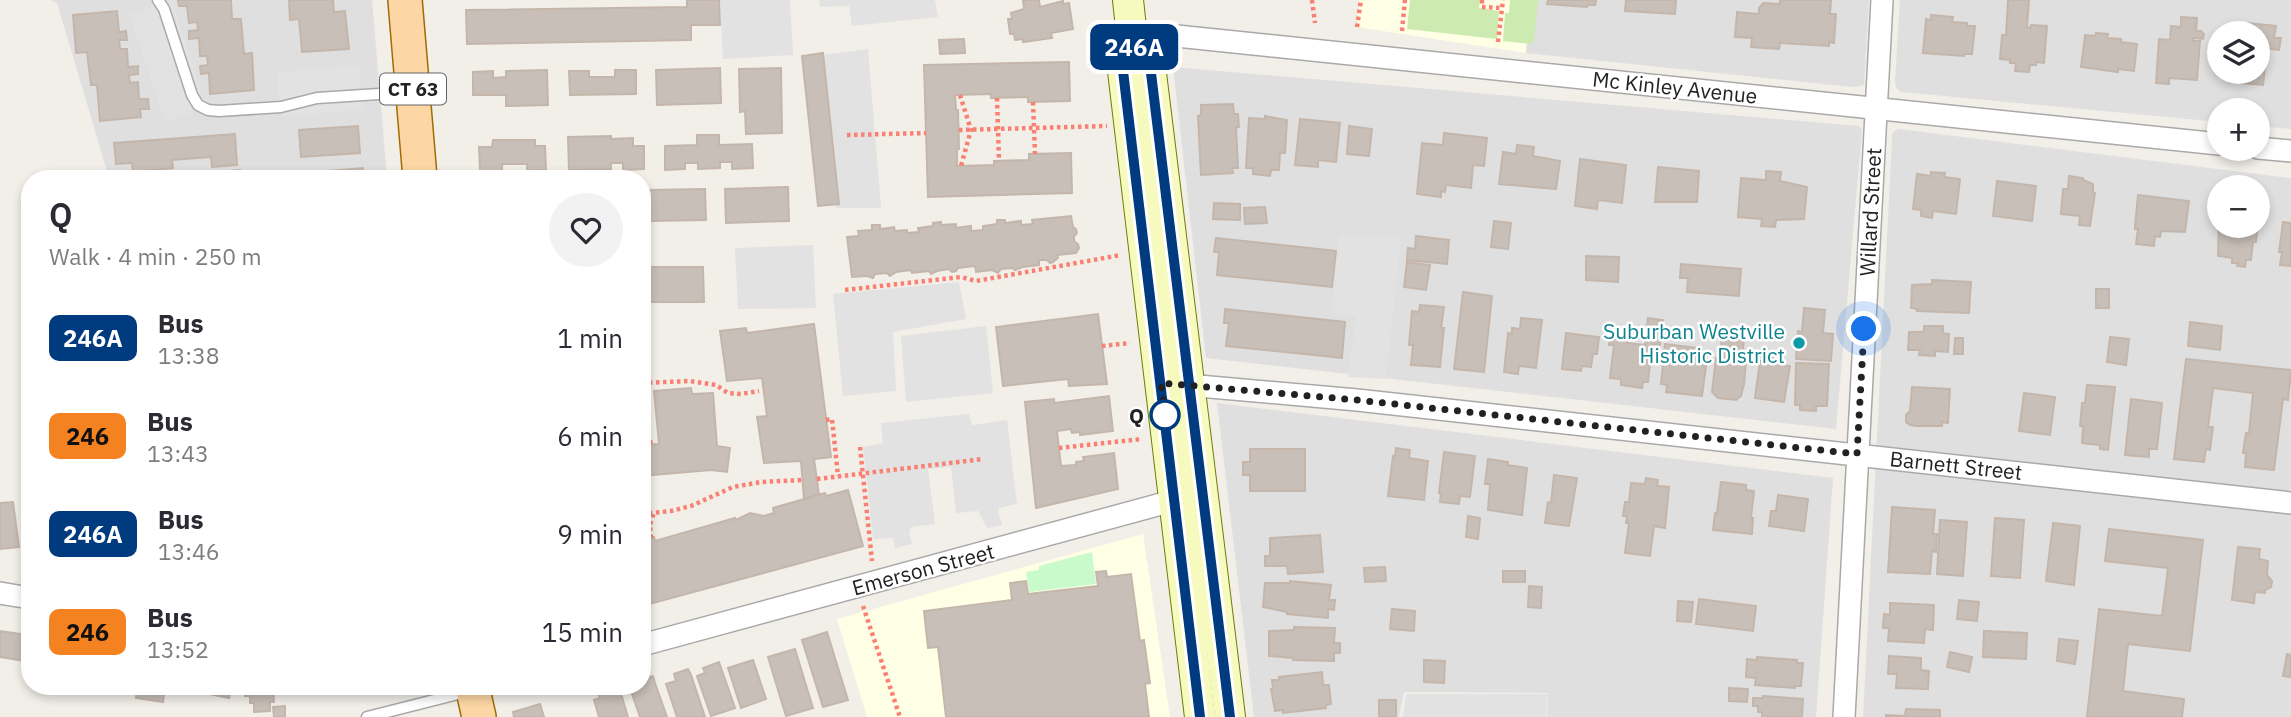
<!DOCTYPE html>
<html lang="en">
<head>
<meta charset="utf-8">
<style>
	:root { --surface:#fff; --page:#f2f2f3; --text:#2b2b33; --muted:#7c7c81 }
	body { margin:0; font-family:"IBM Plex Sans",sans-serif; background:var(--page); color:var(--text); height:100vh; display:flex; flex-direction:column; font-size:26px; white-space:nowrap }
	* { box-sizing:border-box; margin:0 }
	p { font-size:23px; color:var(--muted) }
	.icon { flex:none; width:38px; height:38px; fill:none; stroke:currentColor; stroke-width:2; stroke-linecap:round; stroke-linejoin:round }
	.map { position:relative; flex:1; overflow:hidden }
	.side { position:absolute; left:21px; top:170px; width:630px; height:525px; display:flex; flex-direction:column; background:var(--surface); border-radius:28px; box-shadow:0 4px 10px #0003 }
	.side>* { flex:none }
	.badge { padding:0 14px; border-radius:10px; font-size:24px; line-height:46px }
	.tools { position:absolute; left:2207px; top:21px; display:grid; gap:14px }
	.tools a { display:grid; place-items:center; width:63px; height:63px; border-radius:50%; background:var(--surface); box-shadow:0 4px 10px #0003; font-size:35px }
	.you { position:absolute; width:35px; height:35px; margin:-18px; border:5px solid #fff; border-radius:50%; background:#1a73e8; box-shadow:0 0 0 10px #1a73e833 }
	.map>.badge { position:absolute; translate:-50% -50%; box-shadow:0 0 0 4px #fff }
	.round { display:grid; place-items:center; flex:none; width:74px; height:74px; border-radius:37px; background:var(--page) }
	.overview { display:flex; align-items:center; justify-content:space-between; height:119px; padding:0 28px }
	h1 { font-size:33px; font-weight:600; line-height:52px }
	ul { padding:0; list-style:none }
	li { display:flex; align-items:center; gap:21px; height:98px; padding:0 28px }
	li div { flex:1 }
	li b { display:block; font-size:26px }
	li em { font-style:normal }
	li .badge { min-width:77px; font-weight:700; text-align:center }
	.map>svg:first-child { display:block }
	.residential { fill:#e0dfdf; fill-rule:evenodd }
	.education { fill:#ffffe5 }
	.grass { fill:#cdebb0 }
	.park { fill:#c8facc }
	.parking { fill:#e2e2e2 }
	.building { fill:#c7bfb8; stroke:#c4b6ab; stroke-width:2 }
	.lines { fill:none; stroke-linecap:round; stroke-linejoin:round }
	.service-casing { stroke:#a9a9a9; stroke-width:13 }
	.minor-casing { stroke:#a9a9a9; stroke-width:24 }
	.secondary-casing { stroke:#707d05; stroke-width:32 }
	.primary-casing { stroke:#a06b00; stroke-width:36 }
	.path { stroke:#fa8072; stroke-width:4.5; stroke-dasharray:3.5 3.5; stroke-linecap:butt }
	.service { stroke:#fff; stroke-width:10 }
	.minor { stroke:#fff; stroke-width:21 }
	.secondary { stroke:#f7fabf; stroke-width:30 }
	.primary { stroke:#fcd6a4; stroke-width:33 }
	.line-casing { stroke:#fff; stroke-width:16 }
	.line { stroke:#003b80; stroke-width:10 }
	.walk { stroke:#222; stroke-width:7; stroke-dasharray:0 12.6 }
	.culture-dot { fill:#0f9aa8; stroke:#fff; stroke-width:2.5 }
	.stop-dot { fill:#fff; stroke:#003b80; stroke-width:3.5 }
	.labels { text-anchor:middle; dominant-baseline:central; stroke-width:5; stroke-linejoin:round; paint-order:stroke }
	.shield { fill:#fff; stroke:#646464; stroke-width:2 }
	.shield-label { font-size:19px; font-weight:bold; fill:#222 }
	.street-label { font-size:21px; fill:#222; stroke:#fff }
	.culture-label { font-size:21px; fill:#0d838f; stroke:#fff; text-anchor:end }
	.stop-label { font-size:21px; font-weight:bold; fill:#222; stroke:#fff; text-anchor:end }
</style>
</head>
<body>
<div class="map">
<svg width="2291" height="717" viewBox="0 0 2291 717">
	<rect width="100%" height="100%" fill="#f2efe9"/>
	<g class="residential">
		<path d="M50,0H372L387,178H109L57,3Z"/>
		<path d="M1529,0H1869L1864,85L1852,87L1526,53Z"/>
		<path d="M1900,0H2291V129L2258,126V110H2219V122L1901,92L1896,88L1895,80ZM2219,33H2258V72H2219Z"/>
		<path d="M1173,67L1859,126L1862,130L1836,429L1206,358Z"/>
		<path d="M1899,129L2291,178V717H1863L1892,137L1893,132ZM2219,187H2258V226H2219Z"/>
		<path d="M1217,403L1833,478L1816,717H1547L1548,693L1404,692L1399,717H1254Z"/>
	</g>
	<g class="education">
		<path d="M1360,0H1529L1526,53L1357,27Z"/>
		<path d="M1143,534L1170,717H867L837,619Z"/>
	</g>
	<g class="grass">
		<path d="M1410,0H1480L1479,8L1499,11L1497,39L1407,29Z"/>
		<path d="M1510,0H1538L1534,42L1532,44L1503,41L1505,13H1509Z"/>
	</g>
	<path class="park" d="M1092,552L1096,584L1029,592L1026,572L1039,570V566Z"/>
	<g class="parking">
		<path d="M172,0L201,90L191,113L165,122L130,15Z"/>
		<path d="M720,0H790L793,55L723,59Z"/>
		<path d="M819,0H935L938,17L852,26L849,6L820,7Z"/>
		<path d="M868,49L881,208H836L821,55Z"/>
		<path d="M359,65L363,109L281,117L277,73Z"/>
		<path d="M1339,235L1401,239L1386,379L1348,377L1356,316L1331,313Z"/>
		<path d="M813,245L816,308L738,309L735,248Z"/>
		<path d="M959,282L966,319L893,332L896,391L843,396L833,294Z"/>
		<path d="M986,326L993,393L906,402L901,336Z"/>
		<path d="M969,414L972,425L1007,420L1017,504L999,508L998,512L1002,525L987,528L978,511L956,513L951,467L928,469L935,524L911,527L909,533L912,544L895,548L893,538L873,539L863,447L883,443L881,423Z"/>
		<path d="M1406,694H1548L1546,717H1403Z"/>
	</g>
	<g class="building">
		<path d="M178,0H231L232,19H241L244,54L252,53L254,90L210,94L209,73L201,74L200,66L208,65L207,56H200L199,38L189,39V31L198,30L197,22L189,23L187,6H179Z"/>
		<path d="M289,0H333L334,12L345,11L349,49L302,52L299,19L290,20Z"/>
		<path d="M687,0H719L720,25H691V40L467,44L466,10L687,7Z"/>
		<path d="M1023,0H1039L1040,7L1063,1V4L1069,3L1073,29L1051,33L1052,38L1023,42V39L1015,40L1014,34H1010L1008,19H1012L1011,13L1024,9Z"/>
		<path d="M1548,0H1596L1595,5H1587V7L1547,4Z"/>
		<path d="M1626,0H1676L1675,14L1625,11Z"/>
		<path d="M1780,0H1831L1830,14H1836L1834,43L1829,42V46L1780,43L1779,49L1751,47L1752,38L1735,37L1737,12L1759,14V8L1763,3L1780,4Z"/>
		<path d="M2008,0H2029L2027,27L2031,28V25L2047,26L2044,63L2036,62V65H2030L2029,72L2015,71L2016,63H2010V60L2000,59L2002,35H2006Z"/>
		<path d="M117,11L119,32L126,31L127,40H119L120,49H127L128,67L138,66V74L129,75L130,83L138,82L139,99H148L149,109H140L141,117L100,121L97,85H91L87,52L76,53L73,15Z"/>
		<path d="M1931,15L1953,17L1952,22L1967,23V26H1975L1972,54H1964V56L1923,53L1926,19L1931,20Z"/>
		<path d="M2181,17L2197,18L2196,31H2201L2204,34L2203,39L2193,38V41H2200L2197,80L2169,78V84L2156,83L2159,39L2170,40L2171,26L2181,27Z"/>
		<path d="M2247,23L2276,26L2274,38H2281L2279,50L2263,48L2262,59H2266L2263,85L2230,82L2231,72H2258V33H2246Z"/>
		<path d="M2096,33L2108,34L2107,38L2121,39V42L2137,44L2134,71L2118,69V72L2081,67L2085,35L2095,36Z"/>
		<path d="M964,39L965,53L940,54L939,40Z"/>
		<path d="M823,53L839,204L818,206L802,56Z"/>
		<path d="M1069,62L1070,101L1028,102V97L991,98V94L955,95L956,110H958L959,149H957V166L994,165V161L1029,160V154L1071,153L1072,193L928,197L924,65Z"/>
		<path d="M720,68L721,103L657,105L656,70Z"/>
		<path d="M781,68L782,133L746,134L745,111L740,112L739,69Z"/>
		<path d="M547,70L548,105L506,106V95H473V72L493,71V78L506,77V71Z"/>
		<path d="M615,70H636V94L570,95L569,71H589V77H615Z"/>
		<path d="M1233,104L1234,114H1238L1239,127H1236L1238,168H1232L1233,173L1201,175L1198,116L1201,115V105Z"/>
		<path d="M1265,116L1287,120L1285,153H1280L1279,170H1271L1270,176L1253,174V168H1246L1249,118L1265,119Z"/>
		<path d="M1300,119L1340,123L1336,162L1318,160V167L1295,165Z"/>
		<path d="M358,126L360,153L301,157L299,130Z"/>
		<path d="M1349,126L1372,129L1369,156L1347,154Z"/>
		<path d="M1444,133L1487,138L1484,166L1473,165L1471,188L1446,185L1445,192L1441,191V197L1417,194L1422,143L1443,145Z"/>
		<path d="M235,134L237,165L212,167L211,157L172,160L173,168L133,172L132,163L116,164L114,143Z"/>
		<path d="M697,135H719V145L752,144L753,168L732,169V162H720V168L698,169V163H685V169L665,170V146L697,145Z"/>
		<path d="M611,136V139L633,138V146H644V169L623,170V163H611V169L569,170L568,137Z"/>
		<path d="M493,140H535V146H545L546,170L527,171V164H502V171H480L479,147H492Z"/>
		<path d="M1517,145L1534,147L1533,156L1560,161L1556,189L1499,184L1503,152L1516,154Z"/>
		<path d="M1580,159L1626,165L1622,203L1598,200L1597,209L1575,206Z"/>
		<path d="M1658,167L1699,171L1697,202H1655Z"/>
		<path d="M363,168L364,178H303L302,173Z"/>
		<path d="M240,170V178H218L217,172Z"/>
		<path d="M1766,171L1781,172L1780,181L1807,187L1804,219L1776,220L1775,227L1761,226L1762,219L1738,217L1741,178L1766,180Z"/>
		<path d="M1931,172L1945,173L1944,177L1960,179L1956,214L1933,211L1932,218L1921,216V210L1913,209L1917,174L1931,176Z"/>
		<path d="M2069,176L2083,178V180L2093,184V192L2095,193L2090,226L2079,225L2080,216L2061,214L2063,189H2068Z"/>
		<path d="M1997,181L2036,186L2032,221L1993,216Z"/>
		<path d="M788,187L789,221L726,223L725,189Z"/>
		<path d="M705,189L706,220L649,221L648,190Z"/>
		<path d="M2138,195L2189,201L2185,232L2161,231L2160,237L2155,236L2154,246L2136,244L2138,229H2135V226Z"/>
		<path d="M1214,203L1240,204V220L1213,219Z"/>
		<path d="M2258,206H2260L2256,242H2253L2251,260H2246L2245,267L2237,266L2238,263H2232V258L2218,256L2219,220V226H2258Z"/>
		<path d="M1265,207L1267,223L1245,224L1244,208Z"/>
		<path d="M1071,216L1073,227L1076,229L1077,233L1074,236V241L1078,244L1079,248L1076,253L1057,255L1058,258L1053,262L1050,263L1047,260H1039V265L1022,267L1015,270L1012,268L1001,269L998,273L992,270L976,272L975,266L958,268L956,271L952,272L949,269L937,271L931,274L929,271L912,273L911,270L896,272L890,276L887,273L875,274L873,278L867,276L852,277L847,237L859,236L858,231L872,230V225H880V229L894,227L895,231L907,230V233L919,232L918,228L933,226V223L941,222V225L956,224V228L971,226V231L983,230V226L997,224V220H1005V223L1021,221V225L1033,224L1032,220Z"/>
		<path d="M1494,221L1511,223L1508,249L1491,247Z"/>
		<path d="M2283,222L2291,223V266L2280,265L2282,252H2279Z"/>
		<path d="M1416,236L1449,240L1447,264L1407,260L1408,248L1415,249Z"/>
		<path d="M1216,238L1336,251L1332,287L1217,275L1219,252H1214Z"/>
		<path d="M1586,256L1619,257L1618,282L1586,280Z"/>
		<path d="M1407,262L1430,265L1426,290L1404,287Z"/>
		<path d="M1681,264L1741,269L1739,296L1687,292L1688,278H1680Z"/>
		<path d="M647,267H703L704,302H647Z"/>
		<path d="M1932,280L1971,282L1969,313L1917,311V309L1911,308L1912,285L1932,284Z"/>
		<rect x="2096" y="289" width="13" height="19"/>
		<path d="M1463,292L1492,296L1484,372L1454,369Z"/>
		<path d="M1420,305L1444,307L1441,328H1444L1440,367L1411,365L1413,345H1409L1412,311L1419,312Z"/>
		<path d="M1804,308L1825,310L1823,333L1833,334L1831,361L1796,359L1798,331L1802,332Z"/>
		<path d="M1225,309L1345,322L1342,358L1226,346L1229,323H1224Z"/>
		<path d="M1098,314L1107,384L1069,386L1068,379L1003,386L996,327Z"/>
		<path d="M1521,318L1542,320L1536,368L1519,366L1518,374L1504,372L1508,333L1512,334V328L1520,329Z"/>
		<path d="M1648,318L1663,320L1660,345L1652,344L1648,382H1643L1642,388L1621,385V379L1610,378L1614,345H1609L1610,337L1627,339V343L1645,345Z"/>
		<path d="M2190,322L2222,326L2220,350L2188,346Z"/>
		<path d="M814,324L831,457L814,459L819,495L804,499L801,461L764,463L757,417L767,416L762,378L727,381L720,331L746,328L747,333Z"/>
		<path d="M1924,326H1943V333L1949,334L1948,352L1935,351V356L1919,355L1920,350H1908L1909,332H1924Z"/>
		<path d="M1566,333L1599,337L1597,354H1593L1591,367L1582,366L1581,371L1562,369Z"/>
		<path d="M1722,336L1744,339L1742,360L1746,361L1744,384L1741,396L1736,400L1718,398L1712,392L1716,358H1720Z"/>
		<path d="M2110,337L2129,339L2126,365L2107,362Z"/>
		<path d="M1955,338H1963V354H1954Z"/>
		<path d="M1665,344L1698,348L1697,356L1702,357L1701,365L1706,366L1702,396L1666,392L1667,385L1661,384Z"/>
		<path d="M1767,357L1783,359V365L1790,366L1784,402L1755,398L1760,361L1767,362Z"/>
		<path d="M2186,359L2291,370L2288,400L2283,399L2274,470L2245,467L2246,453H2243L2246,433H2249L2253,393L2213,388L2208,427H2213L2210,450L2206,449L2204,462L2174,459Z"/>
		<path d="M1796,363L1829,364L1827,406H1816V411L1800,410V405H1795Z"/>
		<path d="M2087,385L2115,387L2108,450L2100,449V445L2082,443L2083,426H2080L2082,403H2085Z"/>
		<path d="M1912,387L1950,389L1948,423L1942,422V426H1916L1910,425L1906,422V415L1910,411Z"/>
		<path d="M691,388L692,394L713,393L717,446L730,448L727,472L711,470L642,476V445L659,444L654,391Z"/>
		<path d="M2024,393L2055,397L2050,435L2019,431Z"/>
		<path d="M1109,396L1113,431L1080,435V432L1072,433L1071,429L1057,431L1061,466L1076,465V462L1084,461L1083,457L1114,453L1118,489L1036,508L1025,402L1054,399V403Z"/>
		<path d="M2131,399L2162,403L2157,449H2149V457L2125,455Z"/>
		<path d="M1396,448L1410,450L1409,458L1428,461L1424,500L1388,496L1393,456L1395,457Z"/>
		<path d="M1250,449H1305V491H1250V475H1243V462H1250Z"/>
		<path d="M1444,452L1475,456L1470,497L1460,496L1459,504L1440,502L1441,494L1439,493Z"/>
		<path d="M1488,459L1508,462L1507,465L1527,468L1522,515L1488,510L1490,484H1485Z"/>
		<path d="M1554,475L1577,478L1569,526L1545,523L1548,502L1551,503Z"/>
		<path d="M1646,478L1658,480L1657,486L1669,487L1665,528L1654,526L1650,556L1625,553L1629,523H1626L1627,516H1623L1625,502H1629L1631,483L1645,484Z"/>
		<path d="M1721,482L1746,485V490L1754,491L1751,517L1753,518L1752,534L1713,530L1715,513H1717Z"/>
		<path d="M848,490L863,546L642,606V541L654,537L655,541L735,518L736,520L750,513L764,516L774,513L773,508L825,493L826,496Z"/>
		<path d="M1778,495L1808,499L1804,531L1769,526L1771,511H1776Z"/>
		<path d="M13,502L19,547L0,549V503Z"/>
		<path d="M1892,507L1935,510L1933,534H1937L1936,552L1932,551L1930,574L1888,572Z"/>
		<path d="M1468,516L1480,518L1478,539L1466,537Z"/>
		<path d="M1995,518L2024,520L2020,578L1991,576Z"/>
		<path d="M1940,520L1967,522L1963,576L1937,574Z"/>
		<path d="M2053,523L2080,526L2074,585L2046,581Z"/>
		<path d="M2109,529L2203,540L2190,651L2128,644L2123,691L2184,699L2182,717H2087L2099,609L2162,616L2168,568L2105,561Z"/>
		<path d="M1320,535L1323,572L1288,574L1287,566H1265V556H1270V538Z"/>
		<path d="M2238,547L2260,549L2259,559L2268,561L2267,575L2272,581L2271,587L2265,590V593L2255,592L2254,603L2232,600Z"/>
		<path d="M1385,567L1386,581L1365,582L1364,568Z"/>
		<path d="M1106,571L1107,577L1131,574L1140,641L1144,640L1150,683L1145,684L1149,717H946L938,647L928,648L924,611L1012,600L1010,583L1026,581L1028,594L1098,586L1096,572Z"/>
		<rect x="1503" y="571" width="22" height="11"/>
		<path d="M1290,581L1331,585L1329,600H1335L1334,610L1328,609V618L1287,614V612L1263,607L1265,583H1290Z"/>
		<path d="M1529,586L1542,587L1541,608L1528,607Z"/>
		<path d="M1699,599L1756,606L1753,631L1696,624Z"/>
		<path d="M1959,600L1979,602L1977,621L1957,619Z"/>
		<path d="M1678,601L1693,602L1691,622L1677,621Z"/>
		<path d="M1890,603L1934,605L1933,630L1925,629L1924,643L1888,641L1889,628H1883L1884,614L1890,615Z"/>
		<path d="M1392,609L1415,611L1414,631L1390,629Z"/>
		<path d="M1294,627L1335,628L1334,643H1340V653H1334V661L1293,660V658L1269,656V631L1294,630Z"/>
		<path d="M0,631L28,635L25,661L0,657Z"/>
		<path d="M1984,631L2027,633L2026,659L1983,657Z"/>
		<path d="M827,632L848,700L823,707L802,640Z"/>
		<path d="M2059,639L2078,641L2075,664L2057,661Z"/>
		<path d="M795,649L813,708L786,716L768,657Z"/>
		<path d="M1950,652L1972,657L1969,672L1947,667Z"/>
		<path d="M2287,654L2291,655V677L2283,676Z"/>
		<path d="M1889,656L1921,658V670L1929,671L1928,689L1896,688L1897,674H1888Z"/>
		<path d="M1757,657L1797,660V663H1803L1801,686H1795V688L1755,685L1756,678L1746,677L1747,659L1757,660Z"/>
		<path d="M753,660L766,699L741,708L728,668Z"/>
		<path d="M1424,660L1445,661L1444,683L1424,682Z"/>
		<path d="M719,662L735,708L711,716L697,676L705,673L703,668Z"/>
		<path d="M688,669L691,675L705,717H677L666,684L676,681L674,674Z"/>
		<path d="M1322,672L1323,685H1329L1331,704L1326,705V708L1283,713V710L1275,711L1271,689H1273L1272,680H1279V677Z"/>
		<path d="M653,676L655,683L667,717H640L631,691L641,688L642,680Z"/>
		<path d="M138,686H165L163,702L136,698Z"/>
		<path d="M196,686H232L229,698L195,691Z"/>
		<path d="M245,686H273L274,702H270V711L254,712V703H250V696H245Z"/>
		<path d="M619,687L628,717H599L594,700L600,698L598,693Z"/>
		<path d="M1729,688L1748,689L1747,702L1729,701Z"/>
		<path d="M1763,696L1803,699L1802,717H1762V712H1758V706H1753V698H1763Z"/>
		<rect x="1379" y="700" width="17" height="17"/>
		<path d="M540,704L544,717H514L513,712Z"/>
		<path d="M285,706V717H274L273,707Z"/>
		<path d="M1906,709L1940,710V717H1886V715L1905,716Z"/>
	</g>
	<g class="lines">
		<g class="service-casing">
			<g id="service">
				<path d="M158,0L164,9L192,95L198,105L208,110L219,111L281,107L317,98L410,92"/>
				<path d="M367,717L470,691"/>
			</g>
		</g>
		<g class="minor-casing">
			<g id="minor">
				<path d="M1133,46L1167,35L2219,144"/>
				<path d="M2258,148L2291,151"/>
				<path d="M1176,384L1357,400L2291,503"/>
				<path d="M0,593L30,598"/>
				<path d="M642,645L1187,497"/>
				<path d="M1844,717L1882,0"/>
			</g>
		</g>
		<g class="secondary-casing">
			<g id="secondary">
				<path d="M1128,0L1133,46L1123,71L1200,717"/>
				<path d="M1133,46L1150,65L1230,717"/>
			</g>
		</g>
		<g class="primary-casing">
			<g id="primary">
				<path d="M405,0L420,178"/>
				<path d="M472,686L479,717"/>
			</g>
		</g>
		<g class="path">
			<path d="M1312,0L1315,23"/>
			<path d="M1482,0V7L1502,8"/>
			<path d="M1357,27L1361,0"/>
			<path d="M1402,31L1405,0"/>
			<path d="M1498,42L1503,0"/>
			<path d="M960,95L971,130L961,166"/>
			<path d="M997,98L999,161"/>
			<path d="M1033,102L1035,154"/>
			<path d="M959,130L1107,126"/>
			<path d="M847,135L926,133"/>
			<path d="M845,290L961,277L976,281L1121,255"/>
			<path d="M1102,346L1130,343"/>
			<path d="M642,383L690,381L716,385L728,393L741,394L759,391"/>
			<path d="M826,420L832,419L838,476"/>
			<path d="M642,443L656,442"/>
			<path d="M860,447L872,561"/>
			<path d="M1059,448L1142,439"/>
			<path d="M817,479L983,459"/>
			<path d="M642,514L671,511L691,506L733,487L761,482L802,480"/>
			<path d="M651,538L650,525L654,512"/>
			<path d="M863,606L900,717"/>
		</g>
		<use href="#service" class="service"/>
		<use href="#minor" class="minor"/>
		<use href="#secondary" class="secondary"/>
		<use href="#primary" class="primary"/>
	</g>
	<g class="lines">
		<g class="line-casing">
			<path id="line" d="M1200,717L1123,71L1133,46L1150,65L1230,717"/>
		</g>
		<use href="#line" class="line"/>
		<path class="walk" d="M1165,415L1166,420L1161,383L1357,400L1857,454L1864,329"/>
	</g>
	<circle class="culture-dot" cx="1799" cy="343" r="7"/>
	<circle class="stop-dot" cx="1165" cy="415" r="14"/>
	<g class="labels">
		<rect class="shield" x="380" y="73.5" width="66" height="31" rx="5"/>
		<g class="shield-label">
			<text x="413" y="89">CT 63</text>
		</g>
		<g class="street-label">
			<text transform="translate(1675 87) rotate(6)">Mc Kinley Avenue</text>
			<text transform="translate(1870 212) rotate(-87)">Willard Street</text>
			<text transform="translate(1956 465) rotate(6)">Barnett Street</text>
			<text transform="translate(923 569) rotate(-15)">Emerson Street</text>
		</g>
		<g class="culture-label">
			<text x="1785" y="331">Suburban Westville<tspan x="1785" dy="24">Historic District</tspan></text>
		</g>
		<g class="stop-label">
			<text x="1144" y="415">Q</text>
		</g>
	</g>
</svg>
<div class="tools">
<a><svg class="icon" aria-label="layers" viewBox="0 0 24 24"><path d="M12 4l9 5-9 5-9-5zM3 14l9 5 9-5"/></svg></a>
<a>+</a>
<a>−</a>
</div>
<div class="you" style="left:1864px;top:329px"></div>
<b class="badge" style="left:1134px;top:47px;background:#003b80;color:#fff">246A</b>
<section class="side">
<div class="overview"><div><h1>Q</h1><p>Walk · 4 min · 250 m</p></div><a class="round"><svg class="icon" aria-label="heart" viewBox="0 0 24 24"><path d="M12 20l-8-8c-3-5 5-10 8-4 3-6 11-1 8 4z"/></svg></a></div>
<ul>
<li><span class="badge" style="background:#003b80;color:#fff">246A</span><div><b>Bus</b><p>13:38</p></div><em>1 min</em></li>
<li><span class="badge" style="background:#f58220;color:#111">246</span><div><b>Bus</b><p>13:43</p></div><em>6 min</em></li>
<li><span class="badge" style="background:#003b80;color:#fff">246A</span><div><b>Bus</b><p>13:46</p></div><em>9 min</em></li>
<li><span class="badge" style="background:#f58220;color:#111">246</span><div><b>Bus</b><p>13:52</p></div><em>15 min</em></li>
</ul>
</section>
</div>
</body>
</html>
